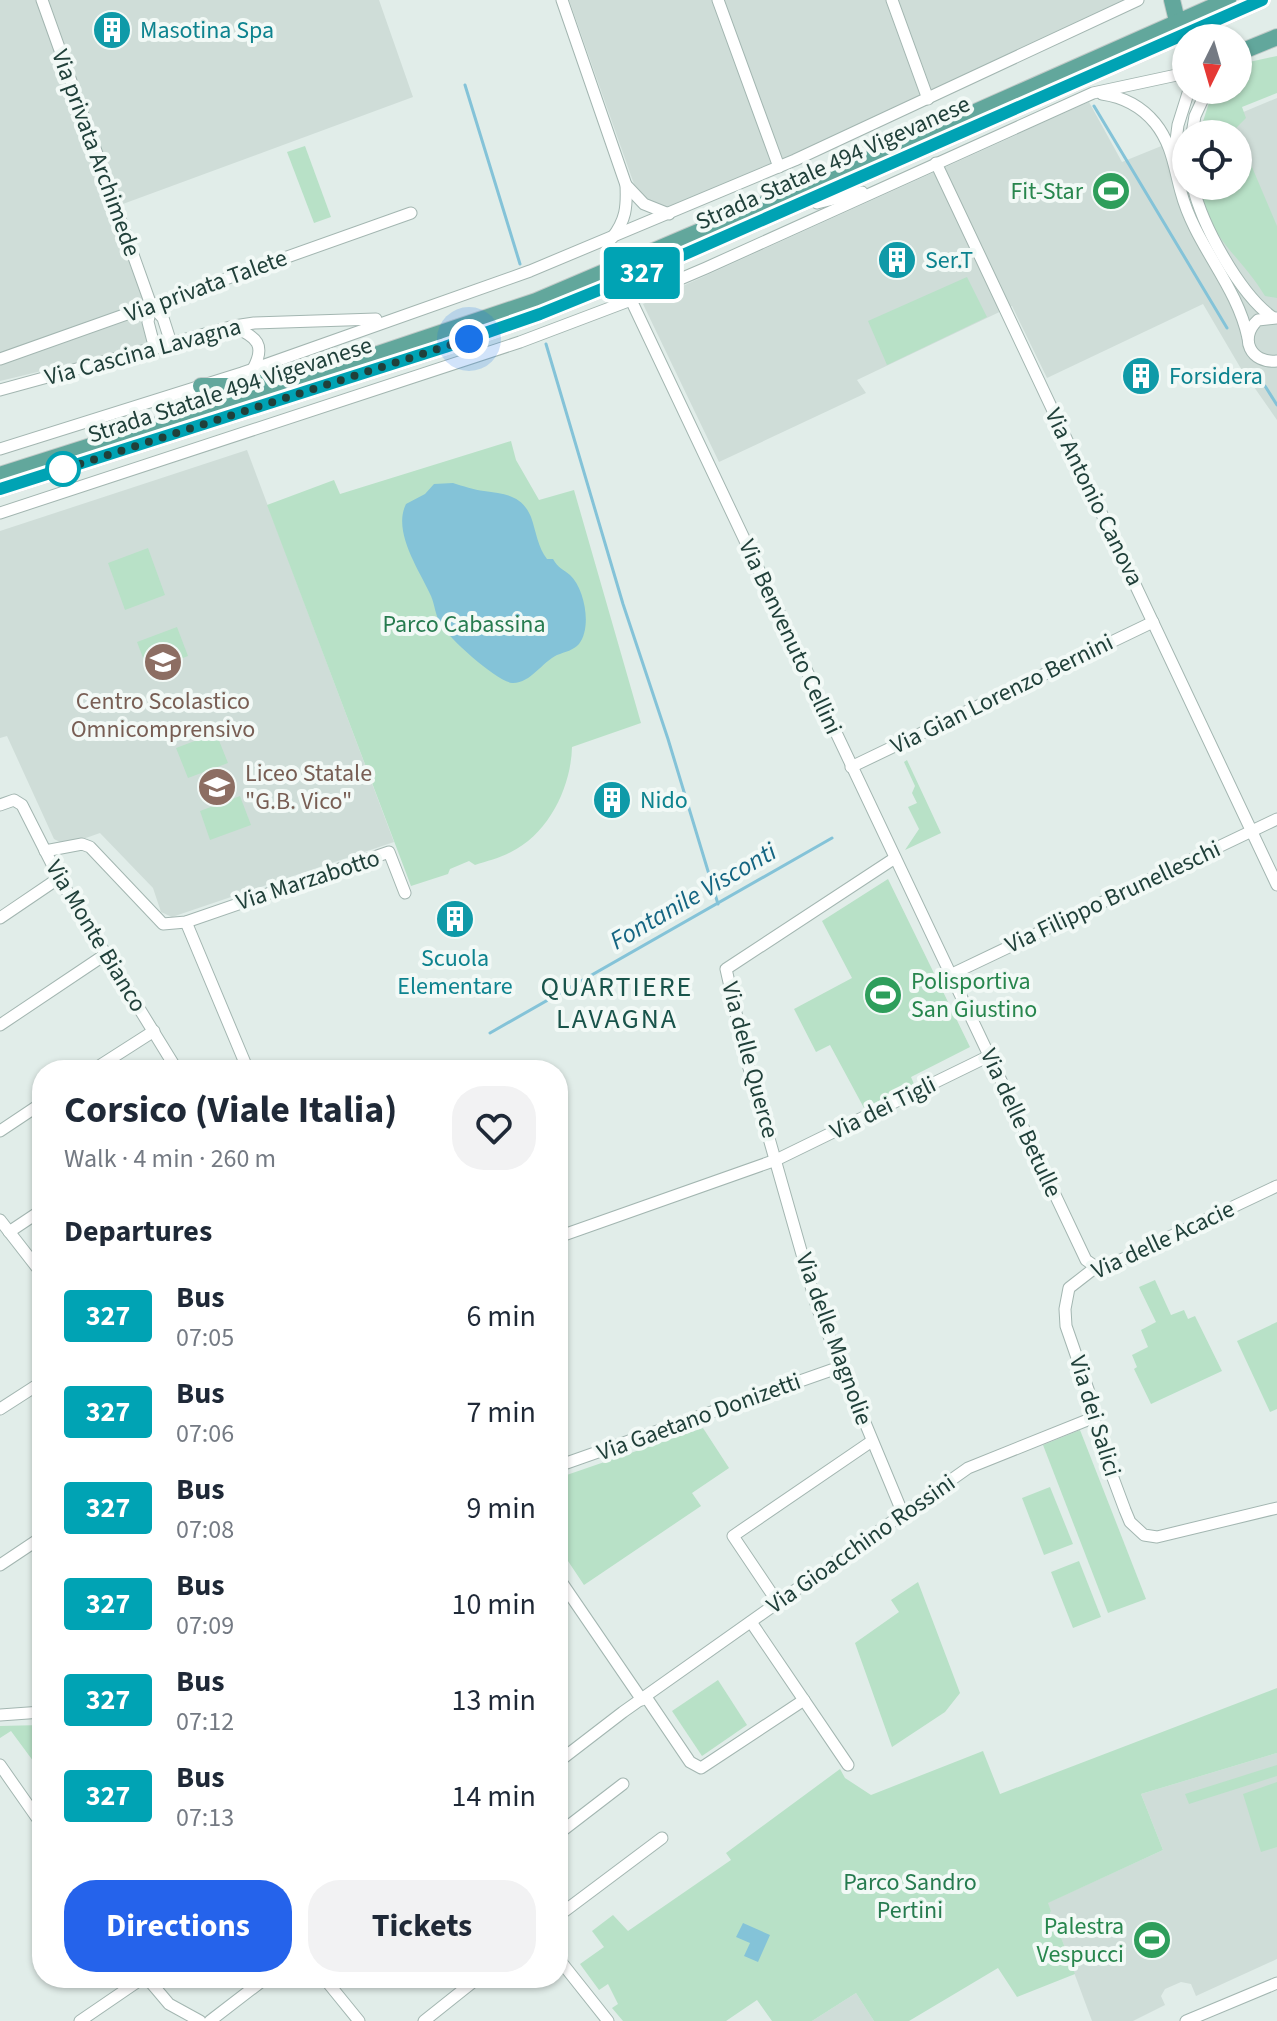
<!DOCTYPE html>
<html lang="en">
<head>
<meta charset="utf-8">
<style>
	:root { --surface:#fff; --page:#f2f2f3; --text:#1f2937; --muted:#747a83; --accent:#2563eb }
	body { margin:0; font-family:"Source Sans 3",sans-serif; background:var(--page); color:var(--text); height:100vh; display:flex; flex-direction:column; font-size:30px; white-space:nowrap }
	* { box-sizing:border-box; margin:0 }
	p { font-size:26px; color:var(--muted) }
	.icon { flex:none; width:44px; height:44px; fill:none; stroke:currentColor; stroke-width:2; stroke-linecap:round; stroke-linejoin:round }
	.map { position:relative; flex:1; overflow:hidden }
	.side { position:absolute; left:32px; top:1060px; width:536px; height:928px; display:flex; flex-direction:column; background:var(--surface); border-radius:32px; box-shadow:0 2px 6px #0004 }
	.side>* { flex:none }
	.badge { padding:0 16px; border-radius:6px; font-size:28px; line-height:52px }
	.needle { width:52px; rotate:185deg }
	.fabs { position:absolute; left:1172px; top:24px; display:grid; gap:16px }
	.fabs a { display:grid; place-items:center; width:80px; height:80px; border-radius:50%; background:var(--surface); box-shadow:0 2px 6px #0004; font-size:40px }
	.you { position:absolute; width:40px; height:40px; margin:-20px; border:6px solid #fff; border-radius:50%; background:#1a73e8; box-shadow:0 0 0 12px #1a73e833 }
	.map>.badge { position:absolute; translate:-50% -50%; box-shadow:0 0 0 4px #fff }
	h2 { padding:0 32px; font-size:30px; line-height:72px }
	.round { display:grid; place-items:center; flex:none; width:84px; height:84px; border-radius:32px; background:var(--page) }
	.overview { display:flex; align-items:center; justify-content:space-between; height:136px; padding:0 32px }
	h1 { font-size:38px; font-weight:700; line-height:60px }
	.primary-button { display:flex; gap:16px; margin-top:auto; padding:16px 32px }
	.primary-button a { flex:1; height:92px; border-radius:32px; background:var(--accent); color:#fff; font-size:32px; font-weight:700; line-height:92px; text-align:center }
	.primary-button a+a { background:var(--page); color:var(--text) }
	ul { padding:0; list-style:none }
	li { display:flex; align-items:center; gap:24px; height:96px; padding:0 32px }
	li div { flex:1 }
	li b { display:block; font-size:30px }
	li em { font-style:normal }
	li .badge { min-width:88px; font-weight:700; text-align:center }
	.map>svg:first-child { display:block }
	.built { fill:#cfddd8 }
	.green { fill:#b8e1c7 }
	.water { fill:#84c3d8 }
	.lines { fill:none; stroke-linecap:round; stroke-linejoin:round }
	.stream { stroke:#84c3d8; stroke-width:3 }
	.street-casing { stroke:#a3b6b1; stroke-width:13 }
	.primary-casing { stroke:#c1cac8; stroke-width:18 }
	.street { stroke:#fff; stroke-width:11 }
	.primary { stroke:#62a79c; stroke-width:16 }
	.line-casing { stroke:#fff; stroke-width:18 }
	.line { stroke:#00a3b4; stroke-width:12 }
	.walk { stroke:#20403a; stroke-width:8; stroke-dasharray:0 14.4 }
	.stop-dot { fill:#fff; stroke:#00a3b4; stroke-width:4 }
	.labels { text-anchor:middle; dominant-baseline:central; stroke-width:8; stroke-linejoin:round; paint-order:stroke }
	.culture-label { font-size:24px; fill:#0d838f; stroke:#f2f9f6; text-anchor:start }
	.street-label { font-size:24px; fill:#20403a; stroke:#f2f9f6 }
	.leisure-label { font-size:24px; fill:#27864d; stroke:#f2f9f6; text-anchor:end }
	.park-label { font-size:24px; fill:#267b4f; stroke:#f2f9f6 }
	.education-label { font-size:24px; fill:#785e54; stroke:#f2f9f6 }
	.water-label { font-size:26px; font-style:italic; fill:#146582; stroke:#f2f9f6 }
	.quarter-label { font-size:28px; letter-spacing:2px; fill:#19544b; stroke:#f2f9f6 }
</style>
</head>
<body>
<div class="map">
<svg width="1277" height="2021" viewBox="0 0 1277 2021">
	<rect width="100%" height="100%" fill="#e1ede9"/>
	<g class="built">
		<path d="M0,0H379L413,97L112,208L158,343L0,381Z"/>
		<path d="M569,0H1127L905,107L675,205L663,207L652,203L635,187Z"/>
		<path d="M1277,98V420L1240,367L1203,304L1047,378L1012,306L857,380L866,393L719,462L643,304L1089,102L1122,162L1186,136V186H1238V134H1191Z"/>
		<path d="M247,450L394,842L172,917L161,912L153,888L100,833L66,845L54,839L7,736L0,738V531Z"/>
		<path d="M1277,1753V1959L1196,1996L1191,1984L1181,1982L1165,1989L1161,1996L1165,2005L1133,2021H1092L1059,1932L1051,1929L1048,1919L1051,1911L1047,1903L1163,1850L1141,1794Z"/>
		<path d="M856,1993L874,2021H812Z"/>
	</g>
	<g class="green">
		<path d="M1277,56V93L1242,107L1246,118L1236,128L1238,134H1199L1213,90H1238V67L1249,62Z"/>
		<path d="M1238,134L1277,226V298L1265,296C1239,253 1209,241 1200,186H1238Z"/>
		<path d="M305,146L331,217L314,223L287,152Z"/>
		<path d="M967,277L987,317L887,365L868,321Z"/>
		<path d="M511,441L516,460L539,500L574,490L641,723L572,747C571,788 548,834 511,852C500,858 487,861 475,865L469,861L450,869L448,874L411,886L267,505L334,480L340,494Z"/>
		<path d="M148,548L165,595L125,610L108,563Z"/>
		<path d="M177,627L188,656L148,671L137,642Z"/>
		<path d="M216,733L228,763L188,778L176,748Z"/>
		<path d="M907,760L941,833L905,850L919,829L908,807L917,803L912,793L915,786L904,762Z"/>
		<path d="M240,796L251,825L210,840L200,811Z"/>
		<path d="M888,879L970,1047L911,1077L914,1084L864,1108L830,1045L816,1052L794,1009L852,978L822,921Z"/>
		<path d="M1155,1280L1171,1315L1184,1310L1188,1319L1195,1316L1222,1371L1151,1404L1134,1369L1137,1367L1132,1355L1148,1347L1141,1330L1156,1322L1139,1287Z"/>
		<path d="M1277,1322V1409L1270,1412L1237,1341Z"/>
		<path d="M703,1428L729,1468L692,1493L701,1506L584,1585L558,1546V1478Z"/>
		<path d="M1080,1430L1146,1599L1108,1613L1043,1445Z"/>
		<path d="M1050,1487L1073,1544L1044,1555L1022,1498Z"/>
		<path d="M1079,1561L1101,1617L1073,1628L1051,1572Z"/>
		<path d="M918,1582L960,1693L945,1712L892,1747L855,1643L899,1612L891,1600Z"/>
		<path d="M718,1680L747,1725L702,1756L672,1711Z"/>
		<path d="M1277,1688V1753L1141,1794L1163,1850L1048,1903L1051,1911L1048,1919L1051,1929L1059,1932L1075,1974L1017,1997L998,1968L909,2021H874L856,1993L812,2021H772L757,2000L726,2021H623L612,2008L618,2004L608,1984L599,1990L580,1964L604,1947L592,1931L613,1915L628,1931L731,1860L726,1853L840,1769L845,1778L871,1795L983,1751L1000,1794Z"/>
		<path d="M42,1725V1773L11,1731L0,1738V1726Z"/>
		<path d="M1277,1765V1776L1189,1804L1185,1794Z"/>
		<path d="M1277,1782V1847L1261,1852L1243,1794Z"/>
	</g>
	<g class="water">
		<path d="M453,483C463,486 474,490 484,491C505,494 522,495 531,517C536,531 538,548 547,559H553C558,568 563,569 570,575C585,589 592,628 579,644C574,650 565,652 557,655C542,662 530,684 512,683C496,681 449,638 441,625C435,615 435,605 431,596C420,571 392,532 406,504L425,494L434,484Z"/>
		<path d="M743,1923L770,1935L758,1962L744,1956L750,1943L736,1937Z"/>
	</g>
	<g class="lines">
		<g class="stream">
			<path d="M465,85L520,264"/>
			<path d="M1094,106L1227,328"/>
			<path d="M546,344L623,604L668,739L718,904"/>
			<path d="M1265,386L1277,405"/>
			<path d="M490,1033L832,838"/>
		</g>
		<g class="street-casing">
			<g id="street">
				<path d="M42,0L151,305L163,318L171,343"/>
				<path d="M562,0L626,185C627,207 626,220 612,238"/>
				<path d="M718,0L779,167"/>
				<path d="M892,0L928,99"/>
				<path d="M1180,35L1186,58"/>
				<path d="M1102,94C1123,97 1141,106 1155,123C1172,144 1174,167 1181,192C1195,245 1237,285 1248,338"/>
				<path d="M1192,134L1195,116L1207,90"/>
				<path d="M1174,156L1178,125L1189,90"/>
				<path d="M936,163L1277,885"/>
				<path d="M626,185L644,204L669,214"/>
				<path d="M1193,186C1202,225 1239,293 1272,317"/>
				<path d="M817,203L862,192"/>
				<path d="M631,300L1086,1260L1096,1267"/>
				<path d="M151,305L148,322L155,349"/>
				<path d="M1276,318L1258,320C1238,338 1251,364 1277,361"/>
				<path d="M234,327C257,337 266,345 253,369"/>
				<path d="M0,359L411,213"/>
				<path d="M0,390L234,326L254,323L376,319"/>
				<path d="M0,449L242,373L530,271L795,160L1138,0"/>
				<path d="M0,513L520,342L631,300L706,268L1093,93L1186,73"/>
				<path d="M851,767L1153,622"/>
				<path d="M0,805L14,800L22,805L59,878L177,1070"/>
				<path d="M45,851L82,844L90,847L163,924L186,922L389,852L405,893"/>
				<path d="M895,858L726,969L747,1061L817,1307L903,1514"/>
				<path d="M0,918L59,878"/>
				<path d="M186,922L248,1070"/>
				<path d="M950,975L1277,819"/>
				<path d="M0,1025L106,954"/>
				<path d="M93,1070L154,1031"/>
				<path d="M0,1131L42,1103"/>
				<path d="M1277,1186L1108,1266L1096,1267L1069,1288L1065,1309L1066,1326L1091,1398L1097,1435L1125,1510L1130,1522L1144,1535L1157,1537L1277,1508"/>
				<path d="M0,1220L42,1274"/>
				<path d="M9,1232L42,1210"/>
				<path d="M558,1237L776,1160L989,1056"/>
				<path d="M0,1409L42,1382"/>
				<path d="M558,1466L840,1367"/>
				<path d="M0,1565L42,1537"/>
				<path d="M558,1577L642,1700"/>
				<path d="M778,1603L733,1536L872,1441"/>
				<path d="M751,1622L848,1765"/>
				<path d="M646,1697L690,1762L701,1768L804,1700"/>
				<path d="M0,1715L42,1712"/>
				<path d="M558,1762L623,1712L968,1468L1095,1417"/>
				<path d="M0,1765L42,1825"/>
				<path d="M558,1834L623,1784"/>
				<path d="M558,1916L662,1838"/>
				<path d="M558,1958L608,2021"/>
				<path d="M147,1978L169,2004L200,2021"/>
				<path d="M324,1978L359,2021"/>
				<path d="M80,2021L143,1978"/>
				<path d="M210,2021L266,1978"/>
				<path d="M424,2021L478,1978"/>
				<path d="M1186,2021L1277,1983"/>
			</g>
		</g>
		<g class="primary-casing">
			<g id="primary">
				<path d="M1172,0L1179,29"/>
				<path d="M1238,53L1277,37"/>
				<path d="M201,386H247L264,382"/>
				<path d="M0,475L342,366L536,301L860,163L1228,0"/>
				<path d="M0,489L445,347L540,314L651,269L1262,0"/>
			</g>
		</g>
		<use href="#street" class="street"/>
		<use href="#primary" class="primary"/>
	</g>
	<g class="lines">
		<g class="line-casing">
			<path id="line" d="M0,489L445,347L540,314L651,269L1262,0"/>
		</g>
		<use href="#line" class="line"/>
		<path class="walk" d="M63,469L58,471L469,339"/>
	</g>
	<defs>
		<g id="building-disc" transform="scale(2)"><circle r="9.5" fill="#0f9aa8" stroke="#f2f9f6"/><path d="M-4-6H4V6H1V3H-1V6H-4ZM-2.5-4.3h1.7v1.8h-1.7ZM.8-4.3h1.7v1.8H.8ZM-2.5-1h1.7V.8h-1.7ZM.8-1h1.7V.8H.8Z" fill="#fff"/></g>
		<g id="stadium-disc" transform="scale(2)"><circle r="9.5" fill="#2e9e5b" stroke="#f2f9f6"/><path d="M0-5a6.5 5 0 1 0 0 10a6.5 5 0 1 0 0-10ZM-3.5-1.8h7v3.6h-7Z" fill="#fff"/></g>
		<g id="school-disc" transform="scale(2)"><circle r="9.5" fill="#8d6e63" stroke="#f2f9f6"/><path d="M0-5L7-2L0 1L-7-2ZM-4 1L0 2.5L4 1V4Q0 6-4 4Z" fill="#fff"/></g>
	</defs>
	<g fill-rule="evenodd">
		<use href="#building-disc" x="112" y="30"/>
		<use href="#stadium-disc" x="1111" y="191"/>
		<use href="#building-disc" x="897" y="260"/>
		<use href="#building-disc" x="1141" y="376"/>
		<use href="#school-disc" x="163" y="662"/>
		<use href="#school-disc" x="217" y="787"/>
		<use href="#building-disc" x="612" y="800"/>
		<use href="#building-disc" x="455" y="919"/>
		<use href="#stadium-disc" x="883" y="995"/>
		<use href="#stadium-disc" x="1152" y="1940"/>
	</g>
	<circle class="stop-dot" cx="63" cy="469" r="16"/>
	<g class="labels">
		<g class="culture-label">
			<text x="140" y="30">Masotina Spa</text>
			<text x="925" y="260">Ser.T</text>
			<text x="1169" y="376">Forsidera</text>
			<text x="640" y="800">Nido</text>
			<text x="455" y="958" text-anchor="middle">Scuola<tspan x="455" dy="28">Elementare</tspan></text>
		</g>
		<g class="street-label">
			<text transform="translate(96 153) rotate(70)">Via privata Archimede</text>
			<text transform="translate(833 163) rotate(-24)">Strada Statale 494 Vigevanese</text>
			<text transform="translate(206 286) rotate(-20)">Via privata Talete</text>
			<text transform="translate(143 352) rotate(-15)">Via Cascina Lavagna</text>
			<text transform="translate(230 390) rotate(-18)">Strada Statale 494 Vigevanese</text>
			<text transform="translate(1094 497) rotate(64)">Via Antonio Canova</text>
			<text transform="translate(790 637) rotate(65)">Via Benvenuto Cellini</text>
			<text transform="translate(1002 694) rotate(-26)">Via Gian Lorenzo Bernini</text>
			<text transform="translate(308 880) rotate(-18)">Via Marzabotto</text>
			<text transform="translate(1113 897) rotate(-25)">Via Filippo Brunelleschi</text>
			<text transform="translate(96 936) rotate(59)">Via Monte Bianco</text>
			<text transform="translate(750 1060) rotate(75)">Via delle Querce</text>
			<text transform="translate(883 1108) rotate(-26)">Via dei Tigli</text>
			<text transform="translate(1021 1123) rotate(65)">Via delle Betulle</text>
			<text transform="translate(1163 1240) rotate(-25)">Via delle Acacie</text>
			<text transform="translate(834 1339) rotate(70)">Via delle Magnolie</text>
			<text transform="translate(1095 1416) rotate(73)">Via dei Salici</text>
			<text transform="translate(699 1417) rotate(-20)">Via Gaetano Donizetti</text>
			<text transform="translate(861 1544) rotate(-35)">Via Gioacchino Rossini</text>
		</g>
		<g class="leisure-label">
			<text x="1083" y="191">Fit-Star</text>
			<text x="911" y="981" text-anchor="start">Polisportiva<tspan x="911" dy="28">San Giustino</tspan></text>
			<text x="1124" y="1926">Palestra<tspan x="1124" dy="28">Vespucci</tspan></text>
		</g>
		<g class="park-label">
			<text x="464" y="624">Parco Cabassina</text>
			<text x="910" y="1882">Parco Sandro<tspan x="910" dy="28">Pertini</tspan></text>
		</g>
		<g class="education-label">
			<text x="163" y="701">Centro Scolastico<tspan x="163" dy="28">Omnicomprensivo</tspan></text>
			<text x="245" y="773" text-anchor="start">Liceo Statale<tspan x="245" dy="28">"G.B. Vico"</tspan></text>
		</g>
		<g class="water-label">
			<text transform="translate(693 896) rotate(-30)">Fontanile Visconti</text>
		</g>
		<g class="quarter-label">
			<text x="617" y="987">QUARTIERE<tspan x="617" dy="32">LAVAGNA</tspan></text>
		</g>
	</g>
</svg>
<div class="fabs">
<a><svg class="needle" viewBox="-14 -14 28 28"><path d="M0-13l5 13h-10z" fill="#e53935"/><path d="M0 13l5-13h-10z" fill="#747a83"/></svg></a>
<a><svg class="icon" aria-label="locate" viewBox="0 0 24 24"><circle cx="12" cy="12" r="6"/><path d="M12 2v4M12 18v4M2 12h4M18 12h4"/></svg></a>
</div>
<div class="you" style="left:469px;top:339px"></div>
<b class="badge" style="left:642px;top:273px;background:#00a3b4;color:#fff">327</b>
<section class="side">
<div class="overview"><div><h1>Corsico (Viale Italia)</h1><p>Walk · 4 min · 260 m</p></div><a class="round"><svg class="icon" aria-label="heart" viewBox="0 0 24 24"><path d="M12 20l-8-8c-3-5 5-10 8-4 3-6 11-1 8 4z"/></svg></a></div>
<h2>Departures</h2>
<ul>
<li><span class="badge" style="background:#00a3b4;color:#fff">327</span><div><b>Bus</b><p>07:05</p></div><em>6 min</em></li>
<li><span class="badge" style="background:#00a3b4;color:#fff">327</span><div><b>Bus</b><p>07:06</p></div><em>7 min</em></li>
<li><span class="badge" style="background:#00a3b4;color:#fff">327</span><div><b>Bus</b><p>07:08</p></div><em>9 min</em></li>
<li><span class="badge" style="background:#00a3b4;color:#fff">327</span><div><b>Bus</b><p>07:09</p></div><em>10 min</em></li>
<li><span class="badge" style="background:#00a3b4;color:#fff">327</span><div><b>Bus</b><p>07:12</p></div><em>13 min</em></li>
<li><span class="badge" style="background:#00a3b4;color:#fff">327</span><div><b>Bus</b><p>07:13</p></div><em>14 min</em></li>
</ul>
<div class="primary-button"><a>Directions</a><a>Tickets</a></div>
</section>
</div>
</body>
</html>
